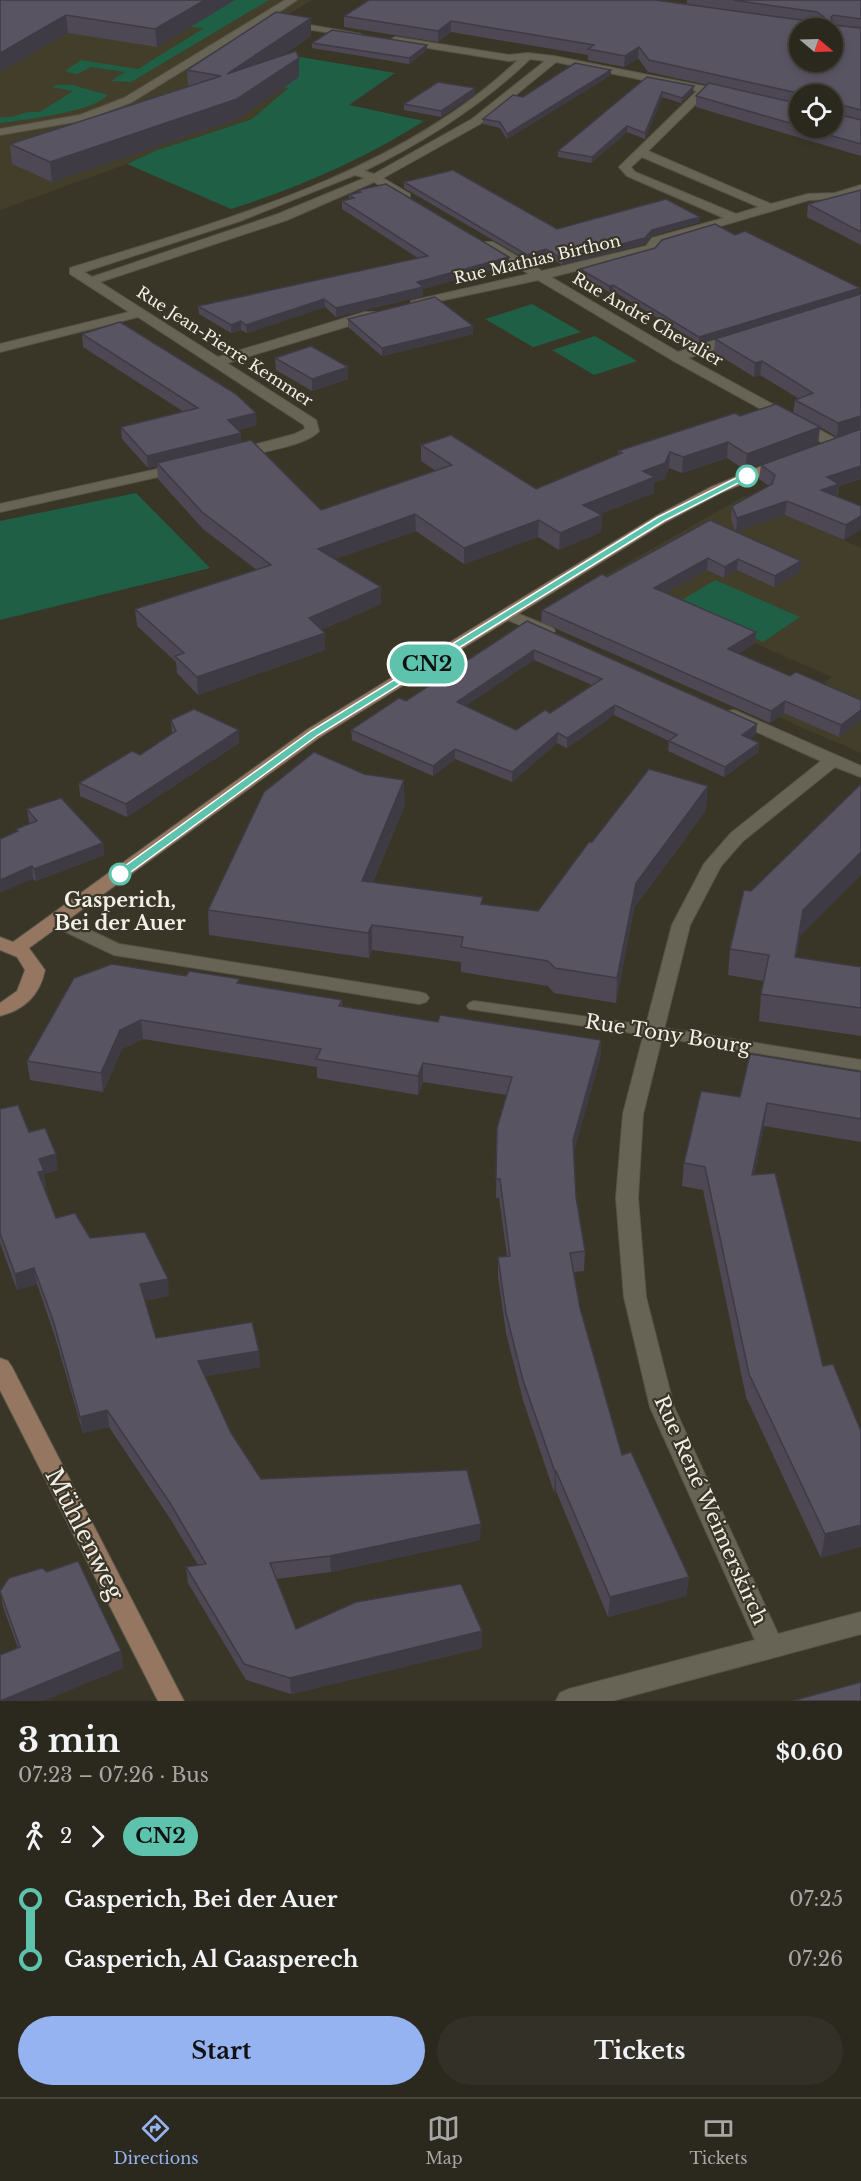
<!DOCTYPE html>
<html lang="en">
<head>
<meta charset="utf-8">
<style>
	:root { --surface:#2b281e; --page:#333027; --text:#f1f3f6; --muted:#a6a6a4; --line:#47443c; --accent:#95b2f1 }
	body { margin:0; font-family:"Libre Baskerville",serif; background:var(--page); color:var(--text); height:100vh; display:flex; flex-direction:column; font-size:22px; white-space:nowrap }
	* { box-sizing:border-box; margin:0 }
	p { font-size:20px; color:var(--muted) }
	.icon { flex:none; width:33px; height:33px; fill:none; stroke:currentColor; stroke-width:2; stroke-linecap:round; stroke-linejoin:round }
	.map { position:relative; height:1701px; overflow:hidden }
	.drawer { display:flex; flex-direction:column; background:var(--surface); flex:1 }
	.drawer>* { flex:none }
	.badge { padding:0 12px; border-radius:20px; font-size:21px; line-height:39px }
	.needle { width:39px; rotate:109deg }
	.tools { position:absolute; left:789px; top:18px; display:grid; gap:12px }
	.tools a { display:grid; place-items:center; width:54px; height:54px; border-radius:50%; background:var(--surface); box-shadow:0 3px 9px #0003,0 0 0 2px var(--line); font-size:30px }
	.map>.badge { position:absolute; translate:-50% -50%; box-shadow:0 0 0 3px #fff }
	.legs { display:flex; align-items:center; gap:9px; height:66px; padding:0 18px; font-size:20px }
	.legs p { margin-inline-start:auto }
	.headline { display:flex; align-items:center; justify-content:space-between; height:102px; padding:0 18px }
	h1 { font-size:33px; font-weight:700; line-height:45px }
	.cta { display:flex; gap:12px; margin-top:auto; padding:12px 18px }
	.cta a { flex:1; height:69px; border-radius:36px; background:var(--accent); color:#111; font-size:24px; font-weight:700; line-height:69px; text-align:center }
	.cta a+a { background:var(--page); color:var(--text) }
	ul { padding:0 18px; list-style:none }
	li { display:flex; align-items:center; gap:21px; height:60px; font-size:22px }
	li i { display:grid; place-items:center; width:9px; height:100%; margin:0 8px; background:currentColor }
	li i::after { content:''; width:15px; height:15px; margin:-8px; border:4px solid; border-radius:50%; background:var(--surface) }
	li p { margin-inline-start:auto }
	li:first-child i { background:linear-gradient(#0000 50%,currentColor 0) }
	li:last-child i { background:linear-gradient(currentColor 50%,#0000 0) }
	.dock { display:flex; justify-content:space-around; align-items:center; height:84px; border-top:2px solid var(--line); background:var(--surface); font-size:16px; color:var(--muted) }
	.dock a { display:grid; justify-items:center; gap:3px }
	.dock .active { color:var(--accent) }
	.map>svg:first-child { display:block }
	.built { fill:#423e2a }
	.green { fill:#1e5f46 }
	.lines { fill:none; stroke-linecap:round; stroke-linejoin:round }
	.lane-casing { stroke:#565448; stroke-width:2 }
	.street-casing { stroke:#565448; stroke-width:2 }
	.secondary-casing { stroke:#565448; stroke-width:2 }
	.lane { fill:#676455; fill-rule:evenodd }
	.street { fill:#676455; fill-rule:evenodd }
	.secondary { fill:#947661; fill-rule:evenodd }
	.wall { fill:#4d4854; fill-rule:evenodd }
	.shaded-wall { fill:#3e3b45 }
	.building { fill:#595462; stroke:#3e3b45; stroke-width:1.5; fill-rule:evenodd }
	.line-1 { fill:#5dc3ad; stroke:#fff; stroke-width:1.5 }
	.stop-1-dot { fill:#fff; stroke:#5dc3ad; stroke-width:3 }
	.labels { text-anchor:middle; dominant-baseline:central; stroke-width:4.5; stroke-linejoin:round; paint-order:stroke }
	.far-street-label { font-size:16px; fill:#f1efe7; stroke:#393628 }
	.stop-label { font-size:20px; font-weight:bold; fill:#f1efe7; stroke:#393628 }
	.street-label { font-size:20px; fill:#f1efe7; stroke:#393628 }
	.near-street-label { font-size:24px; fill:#f1efe7; stroke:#393628 }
</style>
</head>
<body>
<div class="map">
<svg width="861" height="1701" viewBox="0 0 861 1701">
	<rect width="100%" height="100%" fill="#393628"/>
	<g class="built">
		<path d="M0,0H312L195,71L289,87L252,119L155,151L127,164L0,210Z"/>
		<path d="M744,496L861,548V753L778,717L832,677L603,577Z"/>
	</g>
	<g class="green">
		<path d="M235,0H269L131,82L111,81L125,72L91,67L77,74L67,72L66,70L81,60L138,69L204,28L190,27Z"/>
		<path d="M236,46L395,73L349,105L424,121C364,159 298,188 231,209L127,164L155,151L252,119L288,88L194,71Z"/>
		<path d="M56,85H72L108,95C92,112 24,120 0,123V117C17,119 21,110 40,112L73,91L52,87Z"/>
		<path d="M532,304L581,332L533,347L485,319Z"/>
		<path d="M595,336L637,361L594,375L552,350Z"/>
		<path d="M136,493L210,568L0,620V521Z"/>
		<path d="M715,580L800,617L763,642L677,603Z"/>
	</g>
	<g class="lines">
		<g class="lane-casing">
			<path id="lane" d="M474,1001L652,1026L861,1060V1070L652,1036L469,1009L467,1006L469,1003Z"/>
		</g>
		<g class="street-casing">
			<g id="street">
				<path d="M285,0H297L270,18L361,34L356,37L262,22L132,102L86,120L0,135V129L80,115L124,98Z"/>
				<path d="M395,37L509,55L528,53L554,56L733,92L734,94L729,97L707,93L648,151L771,204L808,194L835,193L861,185V192L836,199L809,200L660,244L654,252L551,277L678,352L731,335H741V341L688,358L838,440V446H828L672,360L538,280L411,307V301L529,274L485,248V242H493L542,271L646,246L652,238L724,218L627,176L619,167L697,91L556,62L480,124L383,178L410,194V198H402L374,182L287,220L100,282L218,357L365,312H375V318L227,363L316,420L319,431C306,446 256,453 236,458L231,457V451L295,434L305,429L304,425L138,317L0,352V344L129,312L70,274V268C223,220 399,174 518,60L509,61L391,42L390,40ZM530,59L545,61L472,119L374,174L364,171C426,141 481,106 530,59ZM642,157L759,207L736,214L635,172L631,167ZM355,175L365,178L278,214L92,277L84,272L240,221Z"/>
				<path d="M180,464L185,465V471L0,512V504Z"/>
				<path d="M507,609L553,628L555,631L553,634H541L501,617L499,614Z"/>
				<path d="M734,710L861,766V777L835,767L743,841L721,866L690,925L643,1114L638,1198L646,1297L674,1407L778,1634L861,1612V1634L612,1701H556L560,1693L569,1689L755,1640L650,1407L624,1297L616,1198L623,1114L672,925L704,864L731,833L821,761L728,719L726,715L728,711Z"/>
				<path d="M56,914L119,944L419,992L426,994L429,998L426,1002L419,1004L114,955L49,924L47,920Z"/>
			</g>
		</g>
		<g class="secondary-casing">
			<g id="secondary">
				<path d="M781,458L788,462L786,465L721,493L666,522L320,737L29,948L45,970C40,995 24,1010 0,1016V1003L17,991L25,970L17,957L0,950V937L13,942L308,729L656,516L711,487Z"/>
				<path d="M0,1358L8,1361L12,1367L184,1701H158L0,1390Z"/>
			</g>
		</g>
		<use href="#lane" class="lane"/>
		<use href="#street" class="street"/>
		<use href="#secondary" class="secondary"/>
	</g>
	<g class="wall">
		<path d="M0,0H235L157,47L68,33Z"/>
		<path d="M687,0H861V156L696,107V96L708,85L648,72L638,58L624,67L588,60V55L451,32L438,42L344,27V16L687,4ZM800,94H832V128H800Z"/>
		<path d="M311,18V36L282,56L299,58V77L238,119L52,182L12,164L10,144L188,86L187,70Z"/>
		<path d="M312,43L427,50L409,64L312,48Z"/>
		<path d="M611,75L507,139L500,128L483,124V119L523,97Z"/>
		<path d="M647,77L694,86L693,91L681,103L662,97L645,139L627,132L591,163L558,157V151Z"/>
		<path d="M475,88V94L441,117L404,110V104Z"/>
		<path d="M404,182L557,229L700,222L651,236L645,244L562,265L546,255L527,260L404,188Z"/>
		<path d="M359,190L509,265L423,289V296L336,317L325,307L247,333L241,330L231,333L199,314L198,306L418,258L342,209V201L349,200V195L359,192Z"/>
		<path d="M861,190V245L807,217L808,204Z"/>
		<path d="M580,269L860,288V294L699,343L613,291L609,292L580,275Z"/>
		<path d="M861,294V479L839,486L838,497L861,506V529L844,540L785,515L736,532L731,520L732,506L769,486L759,479L761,465L861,429L837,437L820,427L818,443L745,470L727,458L682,473L669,468L664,479L654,483V493L600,514L602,515L601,532L559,550L538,537L464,564L416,531L335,559L381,604L321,630L325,650L198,695L177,673L176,662L137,626L135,609L257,570L203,529L158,479L157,466L148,468L122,439L121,427L184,412L83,347L82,334L257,425L238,430L241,433V442L321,510L436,471L421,461V445L536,489L618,455V451L740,416L793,413L795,400L798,398L760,375L754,377L714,352L715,339Z"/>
		<path d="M348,319L473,326V334L382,356L348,327Z"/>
		<path d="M275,358L348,367V379L312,391L276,370Z"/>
		<path d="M710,520L801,561L800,572L774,587L737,570L724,578L707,570L665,593L756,632L755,643L738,654L790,676L861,700V720L839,737L784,713L770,723L541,622L542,610L607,577Z"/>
		<path d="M527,621L756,734L750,738L759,743L758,752L724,777L668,751L669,741L614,715L567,748L557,743L512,782L455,759L433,776L352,740L351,730L406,701ZM534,660L592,685L550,713L516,730L465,706Z"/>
		<path d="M171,720L239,743L127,817L80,796L79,783L140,755L172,733Z"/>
		<path d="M364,774L405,804L373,882L483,904L538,911L592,842L706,810L634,908L616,1003L554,993L548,986L461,972V962L372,950L369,958L209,935L208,910Z"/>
		<path d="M27,809L103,843L104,855L36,881L33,879L16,829L30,823L29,822Z"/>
		<path d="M800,936L796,957L861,967V1036L759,1021L761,994L764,981L728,975L730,949Z"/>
		<path d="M186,976L240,983L342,1000V1007L438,1022L601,1040L600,1059L573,1153L576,1197L585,1251L584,1271L574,1272L580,1308L622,1455L689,1577L686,1596L608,1617L556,1491L554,1492L523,1400L506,1333L498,1277V1257L507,1256L499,1198H496L497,1128L507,1095L423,1082L418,1095L317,1078V1067L143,1039L122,1049L103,1092L30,1080L27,1061Z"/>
		<path d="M861,1072V1142L764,1126L754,1175L823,1366L861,1431L821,1558L746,1397L703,1190L682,1186L684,1163L740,1097Z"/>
		<path d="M0,1109L29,1132L58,1170L44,1174L46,1187L44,1188L56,1218L90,1238L169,1296L145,1300L156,1338L259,1351L260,1367L205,1376L231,1433L261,1479L480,1540L331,1572L276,1579L296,1629L482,1648L291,1694L246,1680L188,1583L186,1567L198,1565L171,1520L109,1427L83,1433L55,1337L37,1284L17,1290L0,1243Z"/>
		<path d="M0,1591L121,1651L123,1668L43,1701H0L18,1648L3,1607Z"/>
	</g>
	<g class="shaded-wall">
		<path d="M205,0H235L157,47L155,29Z"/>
		<path d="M66,15L68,33L0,72V53Z"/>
		<path d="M311,18V36L228,93L227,74Z"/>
		<path d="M451,21V32L438,42V31Z"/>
		<path d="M427,45V50L409,64V58Z"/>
		<path d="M639,47L638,58L624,67L625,56Z"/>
		<path d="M299,58V77L238,119L52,182L50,162Z"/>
		<path d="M611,70V75L507,139V134Z"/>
		<path d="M694,86L693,91L681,103L682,98Z"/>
		<path d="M475,88V94L441,117V111Z"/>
		<path d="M662,92V97L645,139V133Z"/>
		<path d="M627,126V132L591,163L592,157Z"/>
		<path d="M700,217V222L651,236L645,244L562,265L563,259L652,230Z"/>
		<path d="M546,249V255L527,260V255Z"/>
		<path d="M509,257V265L423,289V296L336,317V308L417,282Z"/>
		<path d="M613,285V291L609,292V286Z"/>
		<path d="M860,288V294L699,343V337Z"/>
		<path d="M324,299L325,307L247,333L246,325Z"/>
		<path d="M241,321V330L231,333V325Z"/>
		<path d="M473,326V334L382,356V348Z"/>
		<path d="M762,361L760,375L754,377L755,363Z"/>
		<path d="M348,367V379L312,391V379Z"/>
		<path d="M256,413L257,425L228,432V420Z"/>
		<path d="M861,416L860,429L837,437L838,423Z"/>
		<path d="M820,427L818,443L745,470L747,454Z"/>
		<path d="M241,433V445L157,463V466L148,468L147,456Z"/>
		<path d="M728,442L727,458L682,473L683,457Z"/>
		<path d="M670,452L669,468L664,479L654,483V493L582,521L583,505Z"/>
		<path d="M861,466V479L839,486L837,498L821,490L827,477Z"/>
		<path d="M787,501L785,515L736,532L737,518Z"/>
		<path d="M415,514L416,531L318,565V549Z"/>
		<path d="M602,515L601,532L559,550L560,533Z"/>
		<path d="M861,516V529L844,540L846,525Z"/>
		<path d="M539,520L538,537L464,564V548Z"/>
		<path d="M708,558L707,570L653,600L654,588Z"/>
		<path d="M738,559L737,570L724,578L725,567Z"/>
		<path d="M801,561L800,572L774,587L775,576Z"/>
		<path d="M381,587V604L309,635V618Z"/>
		<path d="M756,632L755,643L727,661L728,649Z"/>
		<path d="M325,633V650L198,695L197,677Z"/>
		<path d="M534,650V660L457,712V702Z"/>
		<path d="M785,701L784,713L770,723L771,711Z"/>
		<path d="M615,705L614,715L567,748V738Z"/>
		<path d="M861,710V720L839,737L841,725Z"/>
		<path d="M757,724L756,734L742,745V735Z"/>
		<path d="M239,730V743L127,817L126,804Z"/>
		<path d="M558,733L557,743L512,782V772Z"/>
		<path d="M759,743L758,752L724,777L725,767Z"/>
		<path d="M455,749V759L433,776V766Z"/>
		<path d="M404,780L405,804L363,905L362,881Z"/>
		<path d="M708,786L706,810L634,908L616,1003L617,978L636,883Z"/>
		<path d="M103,843L104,855L36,881L34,869Z"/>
		<path d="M861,852V875L800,936L792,984L803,910Z"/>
		<path d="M32,866L33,879L0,893V880Z"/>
		<path d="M372,925V950L369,958L368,933Z"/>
		<path d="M141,1020L143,1039L122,1049L103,1092L101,1073L120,1030Z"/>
		<path d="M601,1040L600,1059L572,1159L573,1140Z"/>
		<path d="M423,1063V1082L418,1095V1076Z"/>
		<path d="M767,1103L764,1126L750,1198L752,1175Z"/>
		<path d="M56,1154L58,1170L44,1174L46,1187L40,1188L38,1172L39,1159Z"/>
		<path d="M34,1268L37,1284L17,1290L15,1274Z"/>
		<path d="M168,1279L169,1296L142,1300L140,1284Z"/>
		<path d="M259,1351L260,1367L199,1377L198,1361Z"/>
		<path d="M107,1410L109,1427L83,1433L80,1417Z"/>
		<path d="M556,1471V1491L554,1492L555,1472Z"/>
		<path d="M481,1524L480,1540L331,1572L330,1556Z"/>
		<path d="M861,1525V1547L821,1558L825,1534Z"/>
		<path d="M689,1577L686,1596L608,1617L610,1597Z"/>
		<path d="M482,1631V1648L291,1694L290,1678Z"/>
		<path d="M121,1651L123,1668L43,1701H0Z"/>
	</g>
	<g class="building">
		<path d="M0,0H205L155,29L66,15L0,53Z"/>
		<path d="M369,0H655L801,20L822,19L824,17L817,12L733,0H861V19L833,15L831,17L833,25L861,28V110L834,103L832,104V94H802L649,60L639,47L625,56L588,49L594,45L451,21L438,31L344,16ZM800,28H832V62H800Z"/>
		<path d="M276,12L311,18L227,74L296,51L299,58L237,99L50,162L10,144L221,76L187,70Z"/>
		<path d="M332,30L427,45L409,58L312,43Z"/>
		<path d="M575,63L611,70L507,134L500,122L483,119L513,95L523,97Z"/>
		<path d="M647,77L694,86L682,98L662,92L645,133L627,126L592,157L558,151Z"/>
		<path d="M438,82L475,88L441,111L404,104Z"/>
		<path d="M709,83L800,104V126L696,96Z"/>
		<path d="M832,113L861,120V144L804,128H832Z"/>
		<path d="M453,170L557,229L666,199L700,217L652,230L645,238L563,259L546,249L527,255L404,182Z"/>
		<path d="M386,184L509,257L417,282L423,287L336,308L324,299L246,325L241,321L231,325L198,306L428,256L342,201L354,198L349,195L361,192L359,190Z"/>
		<path d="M861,190V232L808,204Z"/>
		<path d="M715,224L735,235L745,231L860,288L699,337L613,285L609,286L580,269L655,248L662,240Z"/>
		<path d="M861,294V416L838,423L795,400L813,393L762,361L755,363L715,339Z"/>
		<path d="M435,297L473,326L382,348L348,319Z"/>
		<path d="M120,322L236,394L256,413L228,420L241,433L147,456L121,427L198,408L82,334Z"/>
		<path d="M311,346L348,367L312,379L275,358Z"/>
		<path d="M776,404L820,427L747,454L728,442L683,457L670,452L665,463L643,471L655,477L583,505L602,515L560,533L539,520L464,548L415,514L318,549L381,587L309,618L325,633L197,677L175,656L184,653L135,609L271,565L202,512L157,463L251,440L321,510L452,465L421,445L451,435L536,489L622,453L618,451L735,413L740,416Z"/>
		<path d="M861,429V466L827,477L839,484L821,490L861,506V516L846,525L787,501L737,518L732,506L772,484L775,475L761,465Z"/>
		<path d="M710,520L801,561L775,576L738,559L725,567L708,558L654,588L756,632L728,649L790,676L796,672L861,700V710L841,725L785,701L771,711L542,610L602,574L607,577Z"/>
		<path d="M527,621L757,724L742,735L759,743L725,767L669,741L677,735L615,705L567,738L558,733L512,772L455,749L433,766L351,730L399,698L406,701ZM534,650L602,679L550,713L545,710L516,730L457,702Z"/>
		<path d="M194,709L239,730L126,804L79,783L132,751L140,755L176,731L171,720Z"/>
		<path d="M314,752L364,774L404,780L362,881L483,897L481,904L538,911L589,842H592L649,769L708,786L636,883L617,978L555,968L548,961L461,947L463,937L372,925L368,933L208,910L264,792Z"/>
		<path d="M861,784V852L803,910L795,957L861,967V1008L761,994L769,955L730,949L744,890L751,891Z"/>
		<path d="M61,798L103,843L34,869L32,866L0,880V839L18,831L16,829L37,821L27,809Z"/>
		<path d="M112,964L186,976L189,971L240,979L237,983L342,1000L339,1006L438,1022L440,1015L601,1040L573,1140L576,1197L585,1251L570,1253L580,1308L622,1455L631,1452L689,1577L610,1597L556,1471L555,1472L523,1380L506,1313L498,1257L510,1256L500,1179H496L497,1128L512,1077L423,1063L418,1076L316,1059L321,1049L141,1020L120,1030L101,1073L27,1061L74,978Z"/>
		<path d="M750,1054L861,1072V1119L767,1103L752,1175L775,1173L823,1366L833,1364L861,1431V1525L825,1534L749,1374L705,1167L684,1163L701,1091L740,1097Z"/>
		<path d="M18,1105L29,1132L45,1128L56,1154L39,1159L44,1171L38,1172L56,1218L75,1213L90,1238L145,1232L168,1279L140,1284L156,1338L252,1322L259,1351L198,1361L231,1433L261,1479L467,1470L481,1524L330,1556L270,1563L296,1629L356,1602L461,1584L482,1631L290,1678L244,1664L186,1567L206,1564L170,1503L107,1410L80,1417L53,1320L34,1268L15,1274L0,1233V1109Z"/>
		<path d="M78,1561L121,1651L0,1701V1655L20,1647L0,1591L9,1578L42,1568L47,1572Z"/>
		<path d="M861,1682V1701H792Z"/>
	</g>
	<path class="line-1" d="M744,474L752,476L664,521L318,735L124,877L114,874L311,731L658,517Z"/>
	<g class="stop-1-dot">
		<circle cx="747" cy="476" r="10"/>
		<circle cx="120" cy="874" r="10"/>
	</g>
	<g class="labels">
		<g class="far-street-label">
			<text transform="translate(537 259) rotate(-13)">Rue Mathias Birthon</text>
			<text transform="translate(648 319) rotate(30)">Rue André Chevalier</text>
			<text transform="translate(225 346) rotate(33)">Rue Jean-Pierre Kemmer</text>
		</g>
		<g class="stop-label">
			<text x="120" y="900">Gasperich,<tspan x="120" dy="23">Bei der Auer</tspan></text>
		</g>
		<g class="street-label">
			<text transform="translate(668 1034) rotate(9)">Rue Tony Bourg</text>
			<text transform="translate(711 1510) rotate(66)">Rue René Weimerskirch</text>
		</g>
		<g class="near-street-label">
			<text transform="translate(85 1534) rotate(63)">Mühlenweg</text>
		</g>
	</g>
</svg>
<div class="tools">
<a><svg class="needle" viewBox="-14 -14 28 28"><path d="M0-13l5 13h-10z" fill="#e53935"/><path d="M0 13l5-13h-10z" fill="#a6a6a4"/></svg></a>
<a><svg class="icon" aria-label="locate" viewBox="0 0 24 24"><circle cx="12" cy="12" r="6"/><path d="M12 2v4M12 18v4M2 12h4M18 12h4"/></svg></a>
</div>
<b class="badge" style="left:427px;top:664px;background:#5dc3ad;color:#111">CN2</b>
</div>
<section class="drawer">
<div class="headline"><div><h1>3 min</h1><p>07:23 – 07:26 · Bus</p></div><b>$0.60</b></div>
<div class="legs"><svg class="icon" aria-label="walk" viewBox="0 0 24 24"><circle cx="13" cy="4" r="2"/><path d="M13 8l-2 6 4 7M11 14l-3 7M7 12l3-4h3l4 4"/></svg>2<svg class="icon" aria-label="forward" viewBox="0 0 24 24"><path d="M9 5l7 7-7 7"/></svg><b class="badge" style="background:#5dc3ad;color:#111">CN2</b></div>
<ul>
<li><i style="color:#5dc3ad"></i><b>Gasperich, Bei der Auer</b><p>07:25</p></li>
<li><i style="color:#5dc3ad"></i><b>Gasperich, Al Gaasperech</b><p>07:26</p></li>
</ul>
<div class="cta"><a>Start</a><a>Tickets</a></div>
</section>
<nav class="dock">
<a class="active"><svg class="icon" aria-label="directions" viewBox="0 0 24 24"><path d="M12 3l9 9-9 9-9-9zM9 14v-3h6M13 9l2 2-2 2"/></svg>Directions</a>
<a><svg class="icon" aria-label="map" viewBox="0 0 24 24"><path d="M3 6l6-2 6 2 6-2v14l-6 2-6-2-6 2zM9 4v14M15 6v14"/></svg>Map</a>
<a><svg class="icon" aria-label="tickets" viewBox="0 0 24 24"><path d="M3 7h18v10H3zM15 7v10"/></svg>Tickets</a>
</nav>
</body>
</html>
